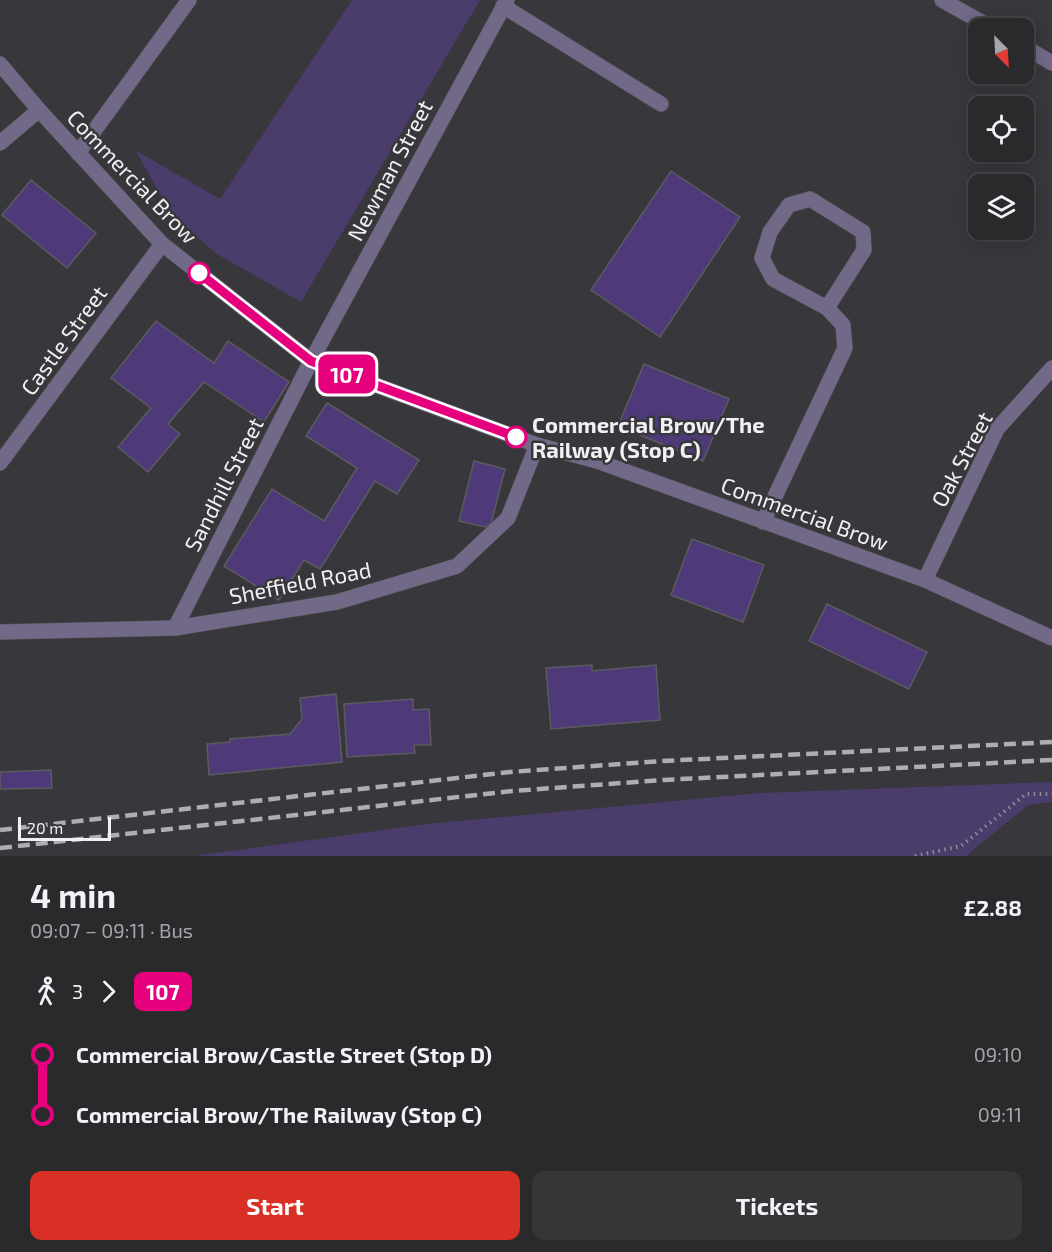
<!DOCTYPE html>
<html lang="en">
<head>
<meta charset="utf-8">
<style>
	:root { --surface:#2a292c; --page:#363538; --text:#f1f3f6; --muted:#a5a6a9; --line:#464548; --accent:#d93025 }
	body { margin:0; font-family:"Exo 2",sans-serif; background:var(--page); color:var(--text); height:100vh; display:flex; flex-direction:column; font-size:22px; white-space:nowrap }
	* { box-sizing:border-box; margin:0 }
	p { font-size:20px; color:var(--muted) }
	.icon { flex:none; width:33px; height:33px; fill:none; stroke:currentColor; stroke-width:2; stroke-linecap:round; stroke-linejoin:round }
	.map { position:relative; height:856px; overflow:hidden }
	.details { display:flex; flex-direction:column; background:var(--surface); flex:1 }
	.details>* { flex:none }
	.badge { padding:0 12px; border-radius:9px; font-size:21px; line-height:39px }
	.needle { width:39px; rotate:156deg }
	.fabs { position:absolute; left:968px; top:18px; display:grid; gap:12px }
	.fabs a { display:grid; place-items:center; width:66px; height:66px; border-radius:12px; background:var(--surface); box-shadow:0 3px 15px #0003,0 0 0 2px var(--line); font-size:30px }
	.scale { position:absolute; left:18px; bottom:15px; width:93px; box-sizing:border-box; padding-left:6px; border:3px solid #f1f1f3; border-top:0; font-size:16px; line-height:21px; white-space:nowrap; color:#f1f1f3; -webkit-text-stroke:4px #38373b; paint-order:stroke }
	.map>.badge { position:absolute; translate:-50% -50%; box-shadow:0 0 0 3px #fff }
	.legs { display:flex; align-items:center; gap:9px; height:66px; padding:0 30px; font-size:20px }
	.legs p { margin-inline-start:auto }
	.headline { display:flex; align-items:center; justify-content:space-between; height:102px; padding:0 30px }
	h1 { font-size:33px; font-weight:700; line-height:45px }
	.action { display:flex; gap:12px; margin-top:auto; padding:12px 30px }
	.action a { flex:1; height:69px; border-radius:12px; background:var(--accent); color:#fff; font-size:24px; font-weight:700; line-height:69px; text-align:center }
	.action a+a { background:var(--page); color:var(--text) }
	ul { padding:0 30px; list-style:none }
	li { display:flex; align-items:center; gap:21px; height:60px; font-size:22px }
	li i { display:grid; place-items:center; width:9px; height:100%; margin:0 8px; background:currentColor }
	li i::after { content:''; width:15px; height:15px; margin:-8px; border:4px solid; border-radius:50%; background:var(--surface) }
	li p { margin-inline-start:auto }
	li:first-child i { background:linear-gradient(#0000 50%,currentColor 0) }
	li:last-child i { background:linear-gradient(currentColor 50%,#0000 0) }
	.map>svg:first-child { display:block }
	.green { fill:#4a3c6b }
	.building { fill:#4e3a78; stroke:#5c5b5f; stroke-width:1.5 }
	.lines { fill:none; stroke-linecap:round; stroke-linejoin:round }
	.street-casing { stroke:#565558; stroke-width:16 }
	.path { stroke:#919093; stroke-width:4; stroke-dasharray:1.5 4.5; stroke-linecap:butt }
	.street { stroke:#716987; stroke-width:15 }
	.rail { stroke:#aeaeb1; stroke-width:4.5; stroke-dasharray:12 6; stroke-linecap:butt }
	.line-1-casing { stroke:#fff; stroke-width:14 }
	.line-1 { stroke:#e6007e; stroke-width:9 }
	.stop-1-dot { fill:#fff; stroke:#e6007e; stroke-width:3 }
	.labels { text-anchor:middle; dominant-baseline:central; stroke-width:5; stroke-linejoin:round; paint-order:stroke }
	.street-label { font-size:22px; fill:#f1f1f3; stroke:#38373b }
	.stop-label { font-size:22px; font-weight:bold; fill:#f1f1f3; stroke:#38373b; text-anchor:start }
</style>
</head>
<body>
<div class="map">
<svg width="1052" height="856" viewBox="0 0 1052 856">
	<rect width="100%" height="100%" fill="#38373b"/>
	<g class="green">
		<path d="M352,0H480L301,302L217,254L172,215L135,150L220,199Z"/>
		<path d="M1052,782V802L1028,805L966,856H193L427,824L760,793Z"/>
	</g>
	<g class="building">
		<path d="M671,171L740,217L660,337L591,290Z"/>
		<path d="M31,180L96,233L67,268L2,215Z"/>
		<path d="M156,321L214,363L228,341L289,382L264,422L204,382L168,424L180,434L148,472L118,447L151,408L111,378Z"/>
		<path d="M644,364L729,399L703,461L618,426Z"/>
		<path d="M327,403L419,460L397,494L375,481L320,569L304,560L279,600L224,566L272,489L324,521L357,468L306,436Z"/>
		<path d="M474,461L505,469L491,524L485,527L459,521Z"/>
		<path d="M692,539L764,565L743,622L671,595Z"/>
		<path d="M827,604L927,652L909,689L809,641Z"/>
		<path d="M592,665V671L656,665L660,720L551,729L546,668Z"/>
		<path d="M336,694L342,762L209,775L207,744L230,742V739L290,734L302,719L300,698Z"/>
		<path d="M413,699V710L429,709L431,745H414L415,753L347,757L344,704Z"/>
		<path d="M51,770L52,788L0,789V772Z"/>
	</g>
	<g class="lines">
		<g class="street-casing">
			<g id="street">
				<path d="M942,0L992,28"/>
				<path d="M503,6L661,104"/>
				<path d="M1023,46L1052,63"/>
				<path d="M0,64L39,110L162,244L311,361L537,445L597,461L925,580L1052,638"/>
				<path d="M0,143L39,110"/>
				<path d="M78,153L189,0"/>
				<path d="M0,463L162,244"/>
				<path d="M763,522L845,348L843,325L827,308L773,279L762,258L770,232L789,205L810,199L863,232L864,250L827,308"/>
				<path d="M925,580L997,429L1052,368"/>
				<path d="M175,628L311,361L507,0"/>
				<path d="M0,632L175,628L337,602L457,566L508,518L537,445"/>
			</g>
		</g>
		<path class="path" d="M915,856L961,846L1026,794H1052"/>
		<use href="#street" class="street"/>
		<g class="rail">
			<path d="M0,830L510,772L662,761L1052,742"/>
			<path d="M0,848L512,791L663,780L1052,760"/>
		</g>
	</g>
	<g class="lines">
		<g class="line-1-casing">
			<path id="line-1" d="M199,273L311,361L516,437"/>
		</g>
		<use href="#line-1" class="line-1"/>
	</g>
	<g class="stop-1-dot">
		<circle cx="199" cy="273" r="10"/>
		<circle cx="516" cy="437" r="10"/>
	</g>
	<g class="labels">
		<g class="street-label">
			<text transform="translate(389 170) rotate(-62)">Newman Street</text>
			<text transform="translate(133 176) rotate(46)">Commercial Brow</text>
			<text transform="translate(63 340) rotate(-54)">Castle Street</text>
			<text transform="translate(961 459) rotate(-62)">Oak Street</text>
			<text transform="translate(223 484) rotate(-63)">Sandhill Street</text>
			<text transform="translate(805 513) rotate(20)">Commercial Brow</text>
			<text transform="translate(300 582) rotate(-11)">Sheffield Road</text>
		</g>
		<g class="stop-label">
			<text x="532" y="424">Commercial Brow/The<tspan x="532" dy="25">Railway (Stop C)</tspan></text>
		</g>
	</g>
</svg>
<div class="fabs">
<a><svg class="needle" viewBox="-14 -14 28 28"><path d="M0-13l5 13h-10z" fill="#e53935"/><path d="M0 13l5-13h-10z" fill="#a5a6a9"/></svg></a>
<a><svg class="icon" aria-label="locate" viewBox="0 0 24 24"><circle cx="12" cy="12" r="6"/><path d="M12 2v4M12 18v4M2 12h4M18 12h4"/></svg></a>
<a><svg class="icon" aria-label="layers" viewBox="0 0 24 24"><path d="M12 4l9 5-9 5-9-5zM3 14l9 5 9-5"/></svg></a>
</div>
<div class="scale">20 m</div>
<b class="badge" style="left:347px;top:374px;background:#e6007e;color:#fff">107</b>
</div>
<section class="details">
<div class="headline"><div><h1>4 min</h1><p>09:07 – 09:11 · Bus</p></div><b>£2.88</b></div>
<div class="legs"><svg class="icon" aria-label="walk" viewBox="0 0 24 24"><circle cx="13" cy="4" r="2"/><path d="M13 8l-2 6 4 7M11 14l-3 7M7 12l3-4h3l4 4"/></svg>3<svg class="icon" aria-label="forward" viewBox="0 0 24 24"><path d="M9 5l7 7-7 7"/></svg><b class="badge" style="background:#e6007e;color:#fff">107</b></div>
<ul>
<li><i style="color:#e6007e"></i><b>Commercial Brow/Castle Street (Stop D)</b><p>09:10</p></li>
<li><i style="color:#e6007e"></i><b>Commercial Brow/The Railway (Stop C)</b><p>09:11</p></li>
</ul>
<div class="action"><a>Start</a><a>Tickets</a></div>
</section>
</body>
</html>
